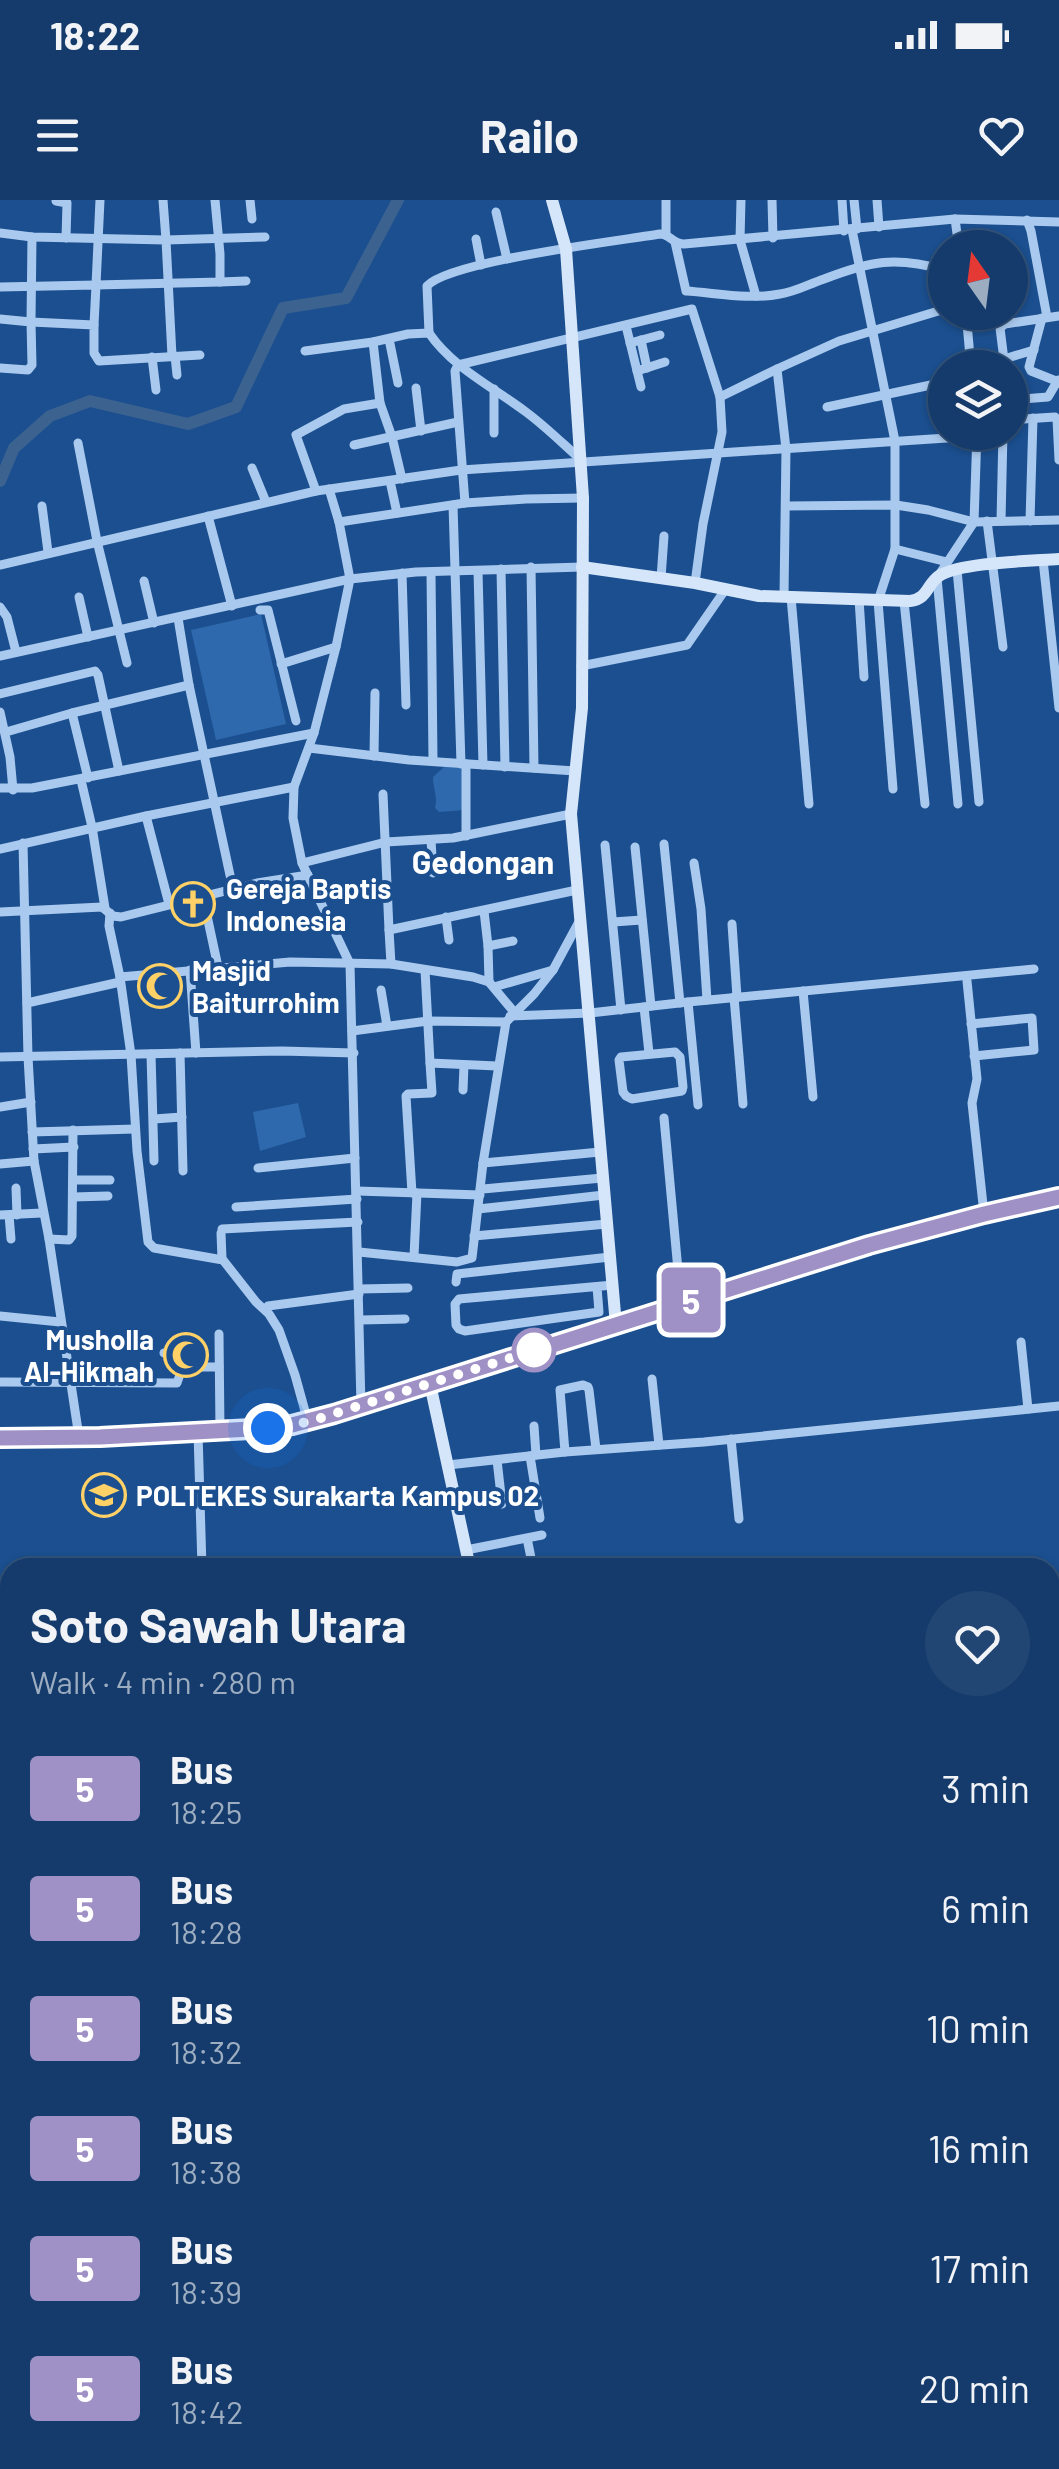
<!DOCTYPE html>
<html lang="en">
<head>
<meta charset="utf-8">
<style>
	:root { --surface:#143b6b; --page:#214673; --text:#f1f3f6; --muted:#9dadc1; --line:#33557e }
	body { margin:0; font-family:Barlow,sans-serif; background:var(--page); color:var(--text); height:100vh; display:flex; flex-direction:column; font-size:38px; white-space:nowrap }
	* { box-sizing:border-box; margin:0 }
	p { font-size:32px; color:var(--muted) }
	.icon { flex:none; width:55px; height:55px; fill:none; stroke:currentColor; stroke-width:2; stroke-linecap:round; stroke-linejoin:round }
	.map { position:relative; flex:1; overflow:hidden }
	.details { position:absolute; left:0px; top:1358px; width:1060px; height:912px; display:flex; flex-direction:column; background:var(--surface); border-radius:30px 30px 0 0; box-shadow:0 2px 8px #0004,0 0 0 2px var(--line) }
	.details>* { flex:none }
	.badge { padding:0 20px; border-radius:8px; font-size:35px; line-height:65px }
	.needle { width:65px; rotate:346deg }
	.buttons { position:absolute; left:928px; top:30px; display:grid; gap:20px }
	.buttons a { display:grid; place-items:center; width:100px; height:100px; border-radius:50%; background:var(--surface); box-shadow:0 2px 8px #0004,0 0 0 2px var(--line); font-size:50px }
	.you { position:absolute; width:50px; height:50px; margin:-25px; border:8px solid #fff; border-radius:50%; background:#1a73e8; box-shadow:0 0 0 15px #1a73e833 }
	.map>.badge { position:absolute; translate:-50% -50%; box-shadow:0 0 0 5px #fff }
	.round { display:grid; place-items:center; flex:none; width:105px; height:105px; border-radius:52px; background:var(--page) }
	.summary { display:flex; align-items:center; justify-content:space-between; height:170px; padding:0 30px }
	h1 { font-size:48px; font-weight:700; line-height:75px }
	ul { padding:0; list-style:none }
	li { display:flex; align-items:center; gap:30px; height:120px; padding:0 30px }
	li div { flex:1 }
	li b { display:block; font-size:38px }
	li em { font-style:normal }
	li .badge { min-width:110px; font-weight:700; text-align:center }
	.status { display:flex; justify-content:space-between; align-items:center; height:70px; padding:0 50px; background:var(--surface); direction:ltr }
	.status svg { height:28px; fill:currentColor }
	header { display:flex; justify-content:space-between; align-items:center; height:130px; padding:0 30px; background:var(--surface); font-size:45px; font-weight:700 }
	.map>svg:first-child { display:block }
	.green { fill:#2e69ad }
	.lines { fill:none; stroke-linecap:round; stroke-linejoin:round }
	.river { stroke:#3c6290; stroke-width:12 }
	.street { stroke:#a9c9ee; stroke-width:9 }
	.secondary { stroke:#d6e6fa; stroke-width:12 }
	.line-casing { stroke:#fff; stroke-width:22 }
	.line { stroke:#9f91c5; stroke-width:15 }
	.walk { stroke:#fff; stroke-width:10; stroke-dasharray:0 18 }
	.stop-dot { fill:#fff; stroke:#9f91c5; stroke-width:5 }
	.labels { text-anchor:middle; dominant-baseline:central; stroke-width:8; stroke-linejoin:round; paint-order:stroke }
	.poi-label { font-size:28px; font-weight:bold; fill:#fff; stroke:#1b4f8f; text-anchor:start }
	.quarter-label { font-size:32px; font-weight:bold; fill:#fff; stroke:#1b4f8f }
</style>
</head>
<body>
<div class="status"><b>18:22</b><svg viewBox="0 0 49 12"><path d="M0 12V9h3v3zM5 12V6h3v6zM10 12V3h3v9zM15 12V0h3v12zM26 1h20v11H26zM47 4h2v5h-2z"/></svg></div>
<header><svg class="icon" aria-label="menu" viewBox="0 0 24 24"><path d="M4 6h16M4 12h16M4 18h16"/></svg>Railo<svg class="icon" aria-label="heart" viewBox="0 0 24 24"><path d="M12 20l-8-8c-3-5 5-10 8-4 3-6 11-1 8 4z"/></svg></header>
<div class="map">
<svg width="1059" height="2269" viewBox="0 0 1059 2269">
	<rect width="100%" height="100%" fill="#1b4f8f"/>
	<g class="green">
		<path d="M261,414L286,524L216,540L191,430Z"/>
		<path d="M444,567H464V610L439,612L435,608C438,597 433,589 433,577Z"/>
		<path d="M298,903L306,937L260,951L253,912Z"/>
	</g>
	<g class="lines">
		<path class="river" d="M0,281L14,248L50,216L90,201L188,224L236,207L283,108L346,98L398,0"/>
		<g class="street">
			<path d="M100,0L96,85L220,82V54L215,0"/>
			<path d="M163,0L166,40L265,37"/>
			<path d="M250,0L252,19"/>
			<path d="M666,0V35"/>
			<path d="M741,0L740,40L756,96"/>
			<path d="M772,0L773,38"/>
			<path d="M842,0L844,31"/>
			<path d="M854,0L857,29"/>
			<path d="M877,0L879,27"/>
			<path d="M56,1L67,3L66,38"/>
			<path d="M496,12L507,59"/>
			<path d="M955,19L959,48"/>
			<path d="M1027,20L1031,31L1047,117"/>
			<path d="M852,30L895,241V349L878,401L893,589"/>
			<path d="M0,33L32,37L166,40L172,156"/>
			<path d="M32,37L31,122L94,125V153L99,161L200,155"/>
			<path d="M476,39L481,65"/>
			<path d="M675,42L686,91C717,93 749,100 780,94C795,92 809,84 824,79C871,61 895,56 945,70"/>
			<path d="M220,82L246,81"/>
			<path d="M0,87L96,85L94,125"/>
			<path d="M966,112L971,168"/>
			<path d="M1042,118L1029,167L1031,171L1059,182"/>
			<path d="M0,119L31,122L32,165L28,170L0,168"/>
			<path d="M626,126L641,187"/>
			<path d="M429,133L427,86C450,61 618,41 660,34C670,34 673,44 684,44L955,19L1059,22"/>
			<path d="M389,139L398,183"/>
			<path d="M641,140L647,168"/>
			<path d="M373,142L380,203"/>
			<path d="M630,143L660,135"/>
			<path d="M305,151L373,142L408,134L429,133C453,168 493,187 526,212C545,226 562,243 579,258"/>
			<path d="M175,156L177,175"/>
			<path d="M152,157L156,190"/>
			<path d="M1004,159L1034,150"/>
			<path d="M1005,168L1000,128L1005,124L1059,116"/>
			<path d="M777,169L786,249L784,396"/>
			<path d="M637,171L665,162"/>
			<path d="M416,188L421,231"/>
			<path d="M494,189V233"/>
			<path d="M720,197L777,169L839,141L945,109"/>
			<path d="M1010,200L1048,197L1058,180"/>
			<path d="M827,207L945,182"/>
			<path d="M1010,220L1055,217L1057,219L1059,260"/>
			<path d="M78,243L97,341L127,463"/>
			<path d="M354,245L458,222"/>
			<path d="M252,268L266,302"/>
			<path d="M390,281L397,313"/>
			<path d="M329,289L339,322L350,379L336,447L314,533L294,587L293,618L302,663L350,764L361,1205"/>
			<path d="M316,291L296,235L344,209L380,203L392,237L402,279"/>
			<path d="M465,303L455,171L458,165L692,109L720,197L722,232L703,324L695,383"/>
			<path d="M453,305L461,564"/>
			<path d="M42,306L48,352"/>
			<path d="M786,306L896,305L928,310L974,322L1059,320"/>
			<path d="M208,316L232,406"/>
			<path d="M987,321L1003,447"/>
			<path d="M1001,321L1003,232"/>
			<path d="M1030,321L1033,218"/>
			<path d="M339,322L465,303L526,299L583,298"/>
			<path d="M895,349L947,362"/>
			<path d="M1043,360L1059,508"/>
			<path d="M0,365L316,291L461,270L977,236"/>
			<path d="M531,367L534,568"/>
			<path d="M501,369L505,567"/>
			<path d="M957,370L979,602"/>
			<path d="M478,371L483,565"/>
			<path d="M431,372L433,561"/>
			<path d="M402,373L406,505"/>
			<path d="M939,375L974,322L977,232"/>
			<path d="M661,378L664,336"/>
			<path d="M937,378L958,604"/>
			<path d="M144,381L154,423"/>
			<path d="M79,397L88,437"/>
			<path d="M791,397L809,604"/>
			<path d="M859,399L864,477"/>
			<path d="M904,401L925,604"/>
			<path d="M0,407L7,417L16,452"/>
			<path d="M260,410H268L296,521"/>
			<path d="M178,418L189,485L233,689"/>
			<path d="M0,456L350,379L416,372L582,367"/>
			<path d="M281,464L336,447"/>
			<path d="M581,466L687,445L725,390"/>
			<path d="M0,494L95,471L98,475L119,571"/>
			<path d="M0,512L10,557L13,590"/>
			<path d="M72,513L88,578"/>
			<path d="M6,532L72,513L189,485"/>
			<path d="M309,548L409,560L575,571"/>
			<path d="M374,556L375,493"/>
			<path d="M466,564V636"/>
			<path d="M81,580L92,627L105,708"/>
			<path d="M0,588H32L314,533"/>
			<path d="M383,594L389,730"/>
			<path d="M146,616L169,704"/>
			<path d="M431,640L433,673"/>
			<path d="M23,643L28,857L34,961L49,1039L79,1237"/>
			<path d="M664,644L680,803"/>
			<path d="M605,645L621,810"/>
			<path d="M635,647L651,806"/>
			<path d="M0,649L146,616L294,587"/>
			<path d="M302,663L386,642L453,638L571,614"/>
			<path d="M694,663L701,709L707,800"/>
			<path d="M203,697L218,767"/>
			<path d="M484,711L488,746L489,782"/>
			<path d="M0,712L102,707L113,716L121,717L257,683L308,675"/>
			<path d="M110,713L109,726L120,777L290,762L391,764L473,777L489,782L514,812"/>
			<path d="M446,717L449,740"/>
			<path d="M613,722L642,720"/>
			<path d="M732,724L737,797"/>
			<path d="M488,746L513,741"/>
			<path d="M391,764L389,730L577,690"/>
			<path d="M190,770L196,853"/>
			<path d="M425,770L430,863L497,866"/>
			<path d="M120,777L131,855L137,951L148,1042L154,1048L223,1060L256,1102L269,1114L279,1130L295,1175L308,1222"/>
			<path d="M967,781L977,879L972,903L984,1014"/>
			<path d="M494,787L553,770"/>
			<path d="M381,790L387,826"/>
			<path d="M803,791L813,897"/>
			<path d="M734,797L743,904"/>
			<path d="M688,802L698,905"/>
			<path d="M27,803L120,782"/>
			<path d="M644,807L649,853"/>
			<path d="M510,816L590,813L688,802L1034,769"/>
			<path d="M971,824L1032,818L1034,850L974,856"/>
			<path d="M352,831L428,821L506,822"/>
			<path d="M675,852L680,857L683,887L682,891L632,899L626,896L623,892L619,860L621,857Z"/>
			<path d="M180,853L183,971"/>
			<path d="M151,854L154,961"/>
			<path d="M0,857L282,851L354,853"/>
			<path d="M463,890L464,865"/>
			<path d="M0,907L31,902"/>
			<path d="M664,918L681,1103"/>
			<path d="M154,919L182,917"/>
			<path d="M32,932L135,929"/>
			<path d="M33,949L74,947"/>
			<path d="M483,963L600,952"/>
			<path d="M0,964L34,961"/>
			<path d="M258,968L355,958"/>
			<path d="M73,980H110"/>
			<path d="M16,988L17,1015"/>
			<path d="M483,989L602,978"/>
			<path d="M357,991L480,995"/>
			<path d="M412,993L406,896L408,894L432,893L430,863"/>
			<path d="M73,997L108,996"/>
			<path d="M236,1007L357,999"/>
			<path d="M478,1009L604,995"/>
			<path d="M0,1015L42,1013"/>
			<path d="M9,1015L11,1039"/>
			<path d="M222,1029L358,1022"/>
			<path d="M221,1033L222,1059"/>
			<path d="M474,1036L607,1024"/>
			<path d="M49,1039L69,1040L72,1036L73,930"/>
			<path d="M359,1052L457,1062L472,1058L483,963L506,822L534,794L553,770L580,720"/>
			<path d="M414,1056L417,993"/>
			<path d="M456,1082L457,1074L610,1057"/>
			<path d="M597,1087L599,1112L465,1131L459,1129L456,1125L455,1104L459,1099L613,1085"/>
			<path d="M359,1089L408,1088"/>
			<path d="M268,1106L359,1094"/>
			<path d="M0,1116L60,1122"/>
			<path d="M360,1120L405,1119"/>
			<path d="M219,1134L220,1231"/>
			<path d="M1021,1142L1028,1209"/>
			<path d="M181,1167H219"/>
			<path d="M652,1179L659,1245"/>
			<path d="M0,1182L177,1183C181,1174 183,1162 177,1154L164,1153"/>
			<path d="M534,1226L536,1255"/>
			<path d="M198,1232L202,1368"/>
			<path d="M731,1239L739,1319"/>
			<path d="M565,1252L560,1190L583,1185L588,1187L589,1190L596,1249"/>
			<path d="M530,1256L540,1318"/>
			<path d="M497,1260L502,1304"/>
			<path d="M448,1265L565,1252L704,1242L1059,1206"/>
			<path d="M528,1343L533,1368"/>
			<path d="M466,1350L542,1335"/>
			<path d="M7,1384H10"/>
			<path d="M5,1412L10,1413"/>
			<path d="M8,1442L10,1443"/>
			<path d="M7,1479H10"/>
			<path d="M0,1563L10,1560"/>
			<path d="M0,1622L10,1624"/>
			<path d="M0,1688L10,1693"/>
			<path d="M1050,1711L1059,1712"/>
			<path d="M0,1828L10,1830"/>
			<path d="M1050,1874H1059"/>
			<path d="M1050,1960L1059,1961"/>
			<path d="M0,2030L10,2036"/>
			<path d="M1050,2056H1059"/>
			<path d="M0,2099L4,2098"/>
			<path d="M1050,2109H1059"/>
			<path d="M0,2123H10"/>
			<path d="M0,2167H10"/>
			<path d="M0,2212H1"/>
			<path d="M1050,2213L1059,2215"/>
			<path d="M195,2260V2269"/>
			<path d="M514,2263L564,2269"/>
			<path d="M36,2269L37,2260"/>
			<path d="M297,2269V2260"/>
			<path d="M354,2269L356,2260"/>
			<path d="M577,2269L578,2260"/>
			<path d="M604,2269L605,2260"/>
			<path d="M706,2269V2260"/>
			<path d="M733,2269V2260"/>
			<path d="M784,2269V2260"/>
			<path d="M912,2269V2260"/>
		</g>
		<g class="secondary">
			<path d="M552,0L566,49L583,298L582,508L571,614L616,1125"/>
			<path d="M582,367L695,383L759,396L910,401C928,399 927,384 939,376C960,362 1033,361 1059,359"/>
			<path d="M430,1184L470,1368"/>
			<path d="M0,1238L48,1239L268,1229L308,1222L430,1184L835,1055L937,1026L1059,997"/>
			<path d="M630,2260L632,2269"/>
		</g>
	</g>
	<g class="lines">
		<g class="line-casing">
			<path id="line" d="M0,1238L100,1237L268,1228L292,1225L334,1214L869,1045L984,1014L1059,997"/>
		</g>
		<use href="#line" class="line"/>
		<path class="walk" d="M268,1228L308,1222L542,1148L534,1150"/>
	</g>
	<defs>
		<g id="church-ring" transform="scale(2.25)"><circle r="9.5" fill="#1b4f8f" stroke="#ffd166" stroke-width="1.5"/><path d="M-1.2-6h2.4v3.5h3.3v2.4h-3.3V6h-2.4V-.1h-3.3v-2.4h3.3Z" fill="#ffd166"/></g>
		<g id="mosque-ring" transform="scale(2.25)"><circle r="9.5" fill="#1b4f8f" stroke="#ffd166" stroke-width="1.5"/><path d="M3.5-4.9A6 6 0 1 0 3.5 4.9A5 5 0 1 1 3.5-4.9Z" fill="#ffd166"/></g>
		<g id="university-ring" transform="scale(2.25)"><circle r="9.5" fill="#1b4f8f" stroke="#ffd166" stroke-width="1.5"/><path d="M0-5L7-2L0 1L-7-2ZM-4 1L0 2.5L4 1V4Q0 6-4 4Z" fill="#ffd166"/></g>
	</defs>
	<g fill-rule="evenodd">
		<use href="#church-ring" x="193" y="704"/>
		<use href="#mosque-ring" x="160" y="786"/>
		<use href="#mosque-ring" x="186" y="1155"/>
		<use href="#university-ring" x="104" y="1295"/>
	</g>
	<circle class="stop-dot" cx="534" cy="1150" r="20"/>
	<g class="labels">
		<g class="poi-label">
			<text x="226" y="688">Gereja Baptis<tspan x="226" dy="32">Indonesia</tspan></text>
			<text x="192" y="770">Masjid<tspan x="192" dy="32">Baiturrohim</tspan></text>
			<text x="154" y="1139" text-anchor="end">Musholla<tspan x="154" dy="32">Al-Hikmah</tspan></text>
			<text x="136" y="1295">POLTEKES Surakarta Kampus 02</text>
		</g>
		<g class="quarter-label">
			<text x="483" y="661">Gedongan</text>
		</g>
	</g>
</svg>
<div class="buttons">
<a><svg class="needle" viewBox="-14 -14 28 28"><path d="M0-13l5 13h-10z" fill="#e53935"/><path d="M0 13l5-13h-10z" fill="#9dadc1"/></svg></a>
<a><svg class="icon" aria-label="layers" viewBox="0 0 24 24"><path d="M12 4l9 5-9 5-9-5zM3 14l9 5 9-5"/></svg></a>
</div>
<div class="you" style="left:268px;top:1228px"></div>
<b class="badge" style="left:691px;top:1100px;background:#9f91c5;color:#fff">5</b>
<section class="details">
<div class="summary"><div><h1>Soto Sawah Utara</h1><p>Walk · 4 min · 280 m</p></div><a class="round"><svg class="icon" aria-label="heart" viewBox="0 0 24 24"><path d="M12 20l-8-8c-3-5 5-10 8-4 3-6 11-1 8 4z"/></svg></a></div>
<ul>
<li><span class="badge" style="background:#9f91c5;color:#fff">5</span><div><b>Bus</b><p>18:25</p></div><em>3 min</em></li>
<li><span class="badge" style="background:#9f91c5;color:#fff">5</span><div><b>Bus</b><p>18:28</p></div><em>6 min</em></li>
<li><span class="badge" style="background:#9f91c5;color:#fff">5</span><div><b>Bus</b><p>18:32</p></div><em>10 min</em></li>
<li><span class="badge" style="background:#9f91c5;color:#fff">5</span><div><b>Bus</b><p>18:38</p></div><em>16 min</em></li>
<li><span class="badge" style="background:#9f91c5;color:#fff">5</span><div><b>Bus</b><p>18:39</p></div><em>17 min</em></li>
<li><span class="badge" style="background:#9f91c5;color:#fff">5</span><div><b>Bus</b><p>18:42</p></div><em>20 min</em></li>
</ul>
</section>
</div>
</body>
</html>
